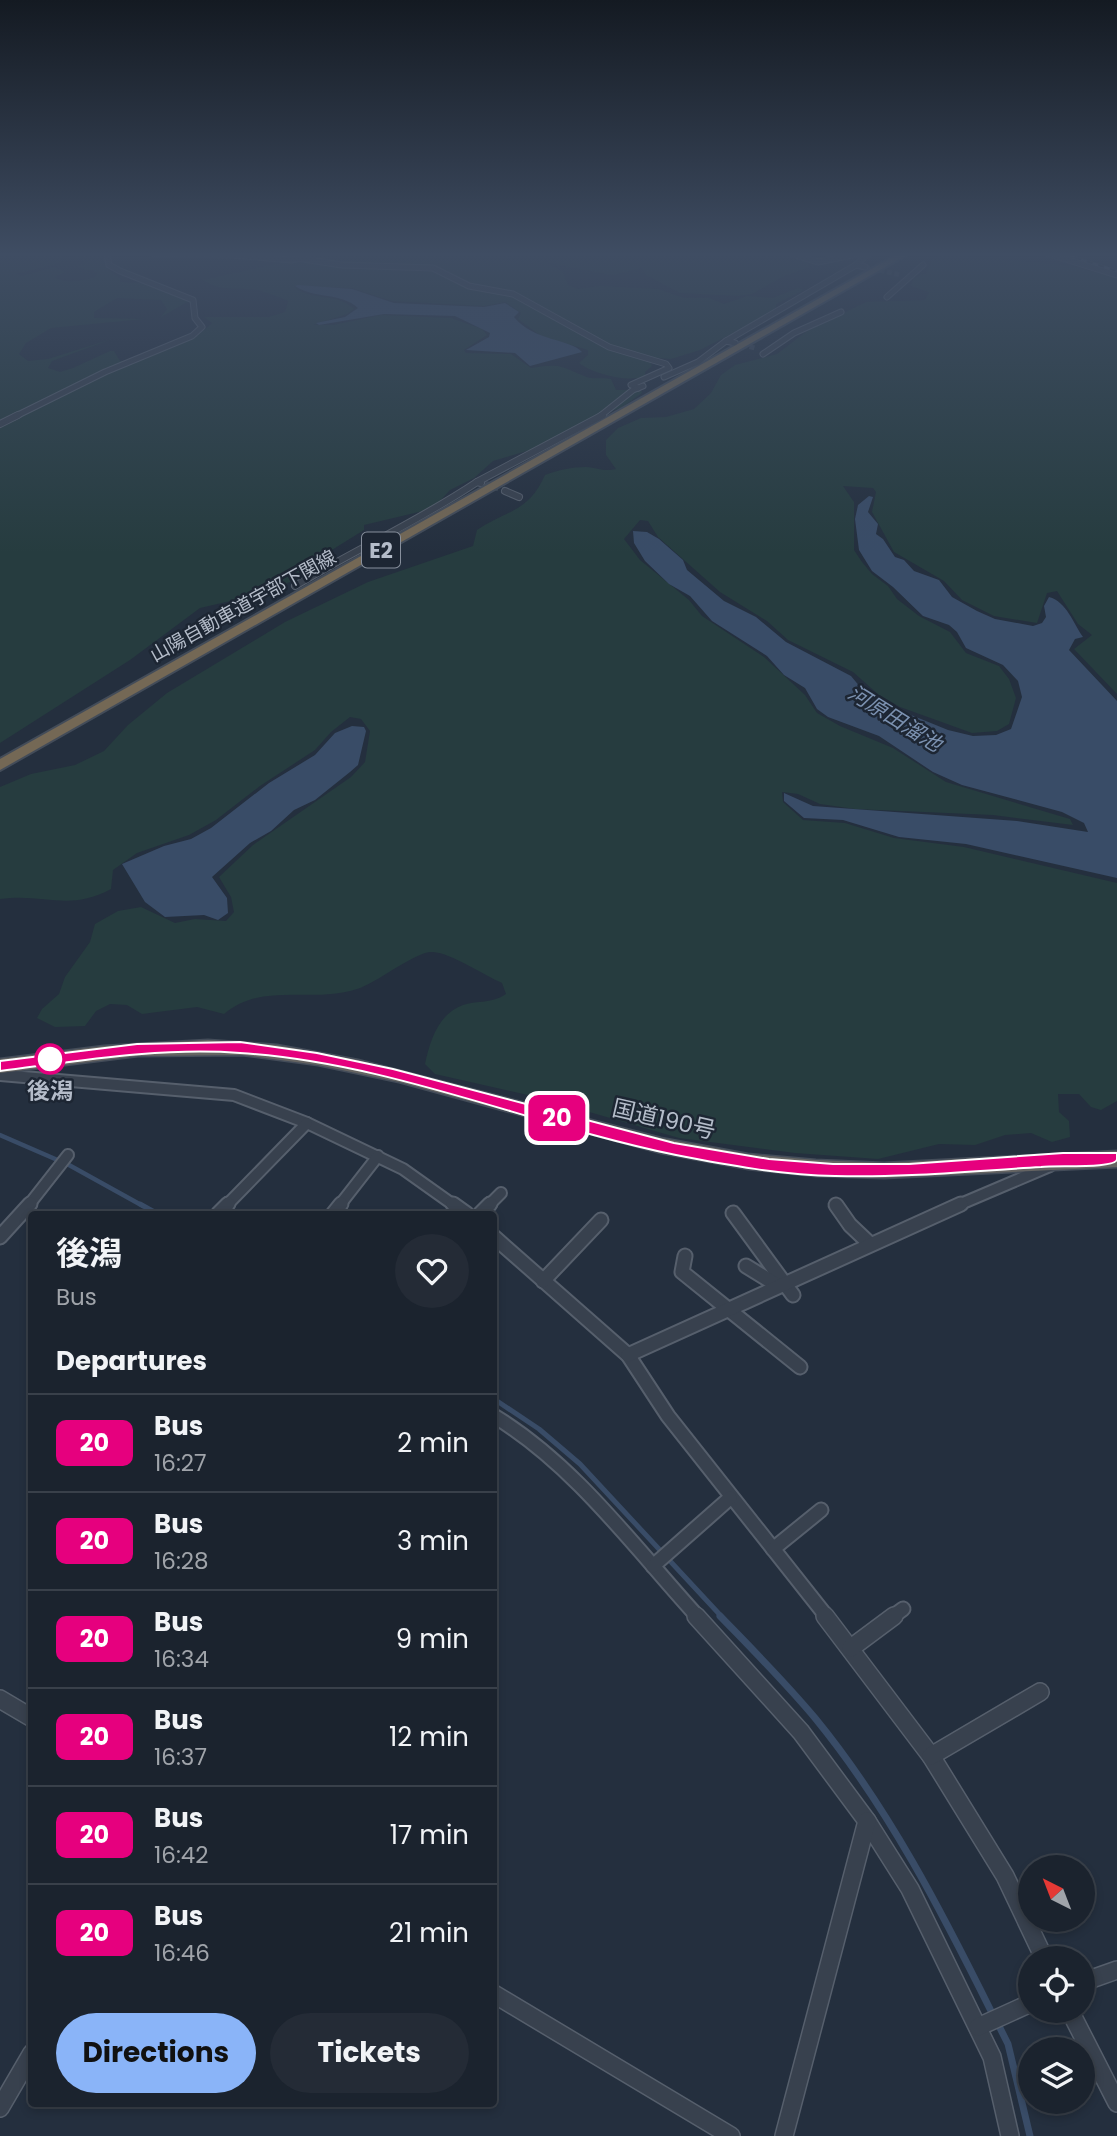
<!DOCTYPE html>
<html lang="en">
<head>
<meta charset="utf-8">
<style>
	:root { --surface:#1b232e; --page:#242b36; --text:#f1f3f6; --muted:#a0a4aa; --line:#39404a; --accent:#8ab4f8 }
	body { margin:0; font-family:Poppins,"Noto Sans JP",sans-serif; background:var(--page); color:var(--text); height:100vh; display:flex; flex-direction:column; font-size:26px; white-space:nowrap }
	* { box-sizing:border-box; margin:0 }
	p { font-size:23px; color:var(--muted) }
	.icon { flex:none; width:38px; height:38px; fill:none; stroke:currentColor; stroke-width:2; stroke-linecap:round; stroke-linejoin:round }
	.map { position:relative; flex:1; overflow:hidden }
	.panel { position:absolute; left:28px; top:1211px; width:469px; height:896px; display:flex; flex-direction:column; background:var(--surface); border-radius:7px; box-shadow:0 4px 10px #0003,0 0 0 2px var(--line) }
	.panel>* { flex:none }
	.badge { padding:0 14px; border-radius:10px; font-size:24px; line-height:46px }
	.needle { width:46px; rotate:318deg }
	.fabs { position:absolute; left:1018px; top:1855px; display:grid; gap:14px }
	.fabs a { display:grid; place-items:center; width:77px; height:77px; border-radius:50%; background:var(--surface); box-shadow:0 4px 10px #0003,0 0 0 2px var(--line); font-size:35px }
	.map>.badge { position:absolute; translate:-50% -50%; box-shadow:0 0 0 4px #fff }
	h2 { padding:0 28px; font-size:26px; line-height:63px }
	.round { display:grid; place-items:center; flex:none; width:74px; height:74px; border-radius:37px; background:var(--page) }
	.headline { display:flex; align-items:center; justify-content:space-between; height:119px; padding:0 28px }
	h1 { font-size:33px; font-weight:700; line-height:52px }
	.cta { display:flex; gap:14px; margin-top:auto; padding:14px 28px }
	.cta a { flex:1; height:80px; border-radius:42px; background:var(--accent); color:#111; font-size:28px; font-weight:700; line-height:80px; text-align:center }
	.cta a+a { background:var(--page); color:var(--text) }
	ul { padding:0; list-style:none }
	li { display:flex; align-items:center; gap:21px; height:98px; padding:0 28px; border-top:2px solid var(--line) }
	li div { flex:1 }
	li b { display:block; font-size:26px }
	li em { font-style:normal }
	li .badge { min-width:77px; font-weight:700; text-align:center }
	.map>svg:first-child { display:block }
	.green { fill:#263c3f }
	.water { fill:#394c67 }
	.lines { fill:none; stroke-linecap:round; stroke-linejoin:round }
	.stream-far2 { stroke:#394c67; stroke-width:4.5 }
	.stream-far1 { stroke:#394c67; stroke-width:5 }
	.stream { stroke:#394c67; stroke-width:7 }
	.minor-tunnel-far1 { stroke:#3a4453; stroke-width:5; stroke-dasharray:5 2.5; stroke-linecap:butt }
	.minor-tunnel { stroke:#3a4453; stroke-width:6; stroke-dasharray:6 3.5; stroke-linecap:butt }
	.minor-far4-casing { stroke:#565f6c; stroke-width:7 }
	.minor-far3-casing { stroke:#565f6c; stroke-width:8 }
	.minor-far2-casing { stroke:#565f6c; stroke-width:14 }
	.minor-far1-casing { stroke:#565f6c; stroke-width:17 }
	.minor-casing { stroke:#565f6c; stroke-width:20 }
	.trunk-casing { stroke:#434c59; stroke-width:3 }
	.motorway-casing { stroke:#434c59; stroke-width:4 }
	.minor-far4 { stroke:#38414e; stroke-width:5 }
	.minor-far3 { stroke:#38414e; stroke-width:6 }
	.minor-far2 { stroke:#38414e; stroke-width:10 }
	.minor-far1 { stroke:#38414e; stroke-width:13 }
	.minor { stroke:#38414e; stroke-width:17 }
	.trunk { fill:#656462; fill-rule:evenodd }
	.motorway { fill:#746855; fill-rule:evenodd }
	.rail-casing { stroke:#5a6575; stroke-width:2.5 }
	.rail { stroke:#1d2633; stroke-width:2; stroke-dasharray:6; stroke-linecap:butt }
	.line { fill:#e6007e; stroke:#fff; stroke-width:2 }
	.stop-dot { fill:#fff; stroke:#e6007e; stroke-width:3.5 }
	.labels { text-anchor:middle; dominant-baseline:central; stroke-width:5; stroke-linejoin:round; paint-order:stroke }
	.far-street-label { font-size:19px; fill:#b4bcc9; stroke:#1d2633 }
	.shield { fill:#1d2633; stroke:#878f9c; stroke-width:2 }
	.shield-label { font-size:21px; font-weight:bold; fill:#b4bcc9 }
	.far-water-label { font-size:21px; font-style:italic; fill:#7c92b1; stroke:#1d2633 }
	.stop-label { font-size:23px; font-weight:bold; fill:#b4bcc9; stroke:#1d2633 }
	.street-label { font-size:23px; fill:#b4bcc9; stroke:#1d2633 }
</style>
</head>
<body>
<div class="map">
<svg width="1117" height="2136" viewBox="0 0 1117 2136">
	<rect width="100%" height="100%" fill="#242f3e"/>
	<g class="green">
		<path d="M0,254H61L64,258L60,263L16,274L22,276L54,267L65,272L55,277C66,284 82,281 95,277L98,272L79,268L78,266L85,263L82,258L66,254H104L108,270L121,279L120,282L143,283L189,301L161,317L167,309L161,300L117,298L94,312V318L144,319L51,328L26,343L19,354L28,361L48,359L112,339L52,361L48,368L60,372L73,368L110,351H114L120,361H126L192,333L202,332L212,323L204,317H269L285,312L288,301C285,299 259,290 257,290C237,287 221,292 203,280L320,254H786L808,261L809,267L782,277L752,294L738,296L680,293L646,275L642,268L612,275L548,263C567,276 559,264 568,285L578,289L600,286L658,289L684,298H709L724,304L747,296L773,298L798,288L804,290L776,304V311L700,350L671,359L645,357L650,360L652,366L645,372V376C629,383 593,374 579,363L588,355V350L541,336L518,319L521,313L505,302L484,306L392,301L352,288L294,286C309,302 338,292 354,309L347,314L313,325H333L381,315L451,318L482,329L487,335L464,350L466,353L511,354L531,368C561,364 557,365 584,376C592,380 603,377 611,379L616,390H641L642,393L621,408L596,415L534,449L493,461L474,478L450,490L437,504L423,511L364,525V530L327,553L323,564L308,576L287,583V590L279,596L239,599L200,608L130,660L0,743Z"/>
		<path d="M943,254L1072,266L1117,278V694L1074,649L1092,635L1078,624L1057,591L1047,593L1037,623L994,616L962,600L944,581L894,552L872,512L876,492L873,488L843,486L854,502V550L862,562L872,574L888,586L897,599L919,616L950,632L966,653L999,666L1009,679L1016,698L1009,724L997,731L972,733L900,707L879,695L853,672L788,640L767,621L720,592L658,537L648,521L640,520L624,539L640,560L689,600L702,616L764,657L805,695L817,713L840,726L893,748L946,782L1070,819L1073,825L993,815L855,809L820,804L798,794L782,792L783,802L803,820L845,823L894,838L964,847L1117,883V1101L1101,1110L1091,1107L1079,1094H1058L1059,1112L1069,1121L1070,1137L1052,1142L1031,1133L1005,1135L975,1145L939,1144L878,1159L795,1153L679,1138L541,1098L435,1074L425,1064C430,1041 438,1014 463,1005C479,1000 491,1004 506,994L502,983C484,975 451,953 433,952C417,950 377,983 357,989C312,1004 263,981 224,1014L197,1007L142,1014L127,1005L110,1004L96,1011L85,1026L55,1027L37,1018L42,1009L59,994L65,977L90,942L95,924L118,911L141,907L175,923L195,919L226,921L234,912L231,897L219,877L253,845L351,777L365,762L370,731L361,719L350,717L331,732L315,750L260,786L216,820L189,835L137,853L113,870L111,889C68,912 46,893 0,899V787L31,774L75,765L104,751L128,725L167,693L285,622L368,582L473,546L477,530C508,509 528,513 545,475C558,470 572,467 586,467C598,468 604,472 616,469L606,455V440L618,428L641,418L666,417L694,409L711,393L721,375L735,365L777,354L807,331L866,302L925,300L929,292L911,286L914,278L926,273L933,258Z"/>
	</g>
	<g class="water">
		<path d="M298,285L352,289L394,303L484,307L505,303L519,312L514,317C533,341 571,339 582,352L530,366L515,353L466,350L489,337L490,333L455,316L384,314L319,325L316,323L345,317L358,308C341,292 314,299 295,286Z"/>
		<path d="M869,496L873,497L868,512L878,524L876,534L883,539L895,557L904,560L914,571L939,580L952,597L977,611L995,619L1033,626L1042,623L1046,617L1044,606L1049,597C1067,602 1073,623 1083,637L1075,639L1069,650L1117,701V878L966,844L899,837L843,820L804,818L784,801V793L813,806L1017,821L1088,832L1084,823L1062,812L962,785L933,772L879,736L828,717L817,709L805,688L784,675L767,656L712,621L690,596L669,584L645,561L634,543L633,531L647,532L659,539L683,560L687,570L724,601L756,617L786,642L851,676L861,688L889,706L948,730L973,736L996,735L1011,729L1022,697L1018,681L1003,665L966,648L957,632L949,625L923,616L893,587L872,571L859,550L855,519L858,505Z"/>
		<path d="M352,726L364,727L366,731L358,765L350,772L315,800L294,810L271,831L250,843L212,877L227,898L228,913L218,920L204,915L165,917L145,902L122,864L164,846L191,839L211,828L269,783L315,755L335,733Z"/>
	</g>
	<g class="lines">
		<path class="stream-far2" d="M0,1135L69,1165L143,1206"/>
		<g class="stream-far1">
			<path d="M140,1204L158,1214"/>
			<path d="M494,1399L539,1429L580,1464L722,1617"/>
		</g>
		<g class="stream">
			<path d="M720,1616C752,1649 785,1682 815,1718C888,1807 942,1912 993,2015"/>
			<path d="M997,2022L1008,2044L1030,2136"/>
		</g>
		<g class="minor-tunnel-far1">
			<path d="M865,267L901,275"/>
			<path d="M735,343L755,348"/>
		</g>
		<path class="minor-tunnel" d="M484,483L505,491"/>
		<g class="minor-far4-casing">
			<g id="minor-far4">
				<path d="M154,254L233,255L291,260L308,257"/>
				<path d="M792,254L818,262L857,254"/>
				<path d="M1049,254L1117,275"/>
				<path d="M303,259L342,265L433,268L469,286L513,294L609,347L666,364L669,368L631,385L638,388"/>
				<path d="M856,265L868,254"/>
				<path d="M887,297L923,265"/>
				<path d="M726,341L856,265L865,267"/>
				<path d="M763,354L794,333L841,312"/>
				<path d="M664,377L698,362L726,341L735,343"/>
				<path d="M14,417L105,372L192,336L202,327L195,318L193,300L120,271L109,265L107,254"/>
				<path d="M599,417L633,390L643,386"/>
			</g>
		</g>
		<g class="minor-far3-casing">
			<g id="minor-far3">
				<path d="M0,424L18,415"/>
				<path d="M477,482L603,415"/>
				<path d="M505,491L519,497"/>
				<path d="M295,586C355,550 419,521 477,482L481,483"/>
			</g>
		</g>
		<g class="minor-far2-casing">
			<g id="minor-far2">
				<path d="M0,1075L234,1095L307,1123L403,1169L455,1206"/>
				<path d="M28,1206L68,1155"/>
				<path d="M226,1206L307,1123"/>
				<path d="M339,1206L378,1156"/>
				<path d="M488,1206L501,1193"/>
				<path d="M956,1206L1050,1166"/>
			</g>
		</g>
		<g class="minor-far1-casing">
			<g id="minor-far1">
				<path d="M453,1204L467,1214"/>
				<path d="M836,1205L850,1225L869,1243"/>
				<path d="M733,1213L793,1295"/>
				<path d="M218,1214L228,1204"/>
				<path d="M333,1214L341,1204"/>
				<path d="M480,1214L490,1204"/>
				<path d="M0,1237L30,1204"/>
				<path d="M494,1237L628,1355L668,1416L827,1617"/>
				<path d="M685,1256L682,1272L800,1367"/>
				<path d="M746,1266L777,1285"/>
				<path d="M543,1281L601,1220"/>
				<path d="M628,1355L961,1204"/>
				<path d="M494,1416C575,1465 635,1548 698,1617"/>
				<path d="M773,1549L821,1510"/>
				<path d="M653,1566L730,1498"/>
				<path d="M892,1617L903,1609"/>
			</g>
		</g>
		<g class="minor-casing">
			<g id="minor">
				<path d="M696,1616L801,1732L867,1821L910,1889L992,2057L1010,2136"/>
				<path d="M825,1616L931,1756L1005,1876L1044,1958"/>
				<path d="M851,1648L894,1616"/>
				<path d="M0,1699L32,1718"/>
				<path d="M931,1756L1040,1692"/>
				<path d="M1083,1982L1117,1970"/>
				<path d="M494,1994L731,2136"/>
				<path d="M1070,2011L1117,2103"/>
				<path d="M978,2027L1031,2003"/>
				<path d="M0,2108L32,2053"/>
				<path d="M784,2136L867,1821"/>
			</g>
		</g>
		<g class="trunk-casing">
			<path id="trunk" d="M208,1040L277,1045L358,1060L661,1138L748,1154L816,1160L884,1163L1117,1151V1167L884,1178L816,1176L748,1169L661,1153L399,1082L318,1065L242,1055L138,1056L0,1073V1059L104,1046Z"/>
		</g>
		<g class="motorway-casing">
			<path id="motorway" d="M898,254H908L0,770V759Z"/>
		</g>
		<use href="#minor-far4" class="minor-far4"/>
		<use href="#minor-far3" class="minor-far3"/>
		<use href="#minor-far2" class="minor-far2"/>
		<use href="#minor-far1" class="minor-far1"/>
		<use href="#minor" class="minor"/>
		<use href="#trunk" class="trunk"/>
		<use href="#motorway" class="motorway"/>
		<g class="rail-casing">
			<path id="rail" d="M1064,254L1117,271"/>
		</g>
		<use href="#rail" class="rail"/>
	</g>
	<linearGradient id="sky" x2="0" y2="1"><stop stop-color="#141a22"/><stop offset="0.46" stop-color="#3f4d63"/><stop offset="1" stop-color="#3f4d63" stop-opacity="0"/></linearGradient>
	<rect width="1117" height="553" fill="url(#sky)"/>
	<path class="line" d="M240,1042L317,1053L393,1069L674,1143L769,1159L833,1164H909L1063,1153H1117V1159C1117,1169 1057,1165 1041,1167C972,1171 904,1178 835,1176C782,1175 727,1165 676,1155C530,1125 389,1062 240,1053C160,1047 79,1061 0,1071V1061L137,1044Z"/>
	<circle class="stop-dot" cx="50" cy="1059" r="14"/>
	<g class="labels">
		<g class="far-street-label">
			<text transform="translate(243 606) rotate(-29)">山陽自動車道宇部下関線</text>
		</g>
		<rect class="shield" x="362" y="532.5" width="38" height="35" rx="5"/>
		<g class="shield-label">
			<text x="381" y="550">E2</text>
		</g>
		<g class="far-water-label">
			<text transform="translate(895 718) rotate(32)">河原田溜池</text>
		</g>
		<g class="stop-label">
			<text x="50" y="1091">後潟</text>
		</g>
		<g class="street-label">
			<text transform="translate(664 1119) rotate(13)">国道190号</text>
		</g>
	</g>
</svg>
<div class="fabs">
<a><svg class="needle" viewBox="-14 -14 28 28"><path d="M0-13l5 13h-10z" fill="#e53935"/><path d="M0 13l5-13h-10z" fill="#a0a4aa"/></svg></a>
<a><svg class="icon" aria-label="locate" viewBox="0 0 24 24"><circle cx="12" cy="12" r="6"/><path d="M12 2v4M12 18v4M2 12h4M18 12h4"/></svg></a>
<a><svg class="icon" aria-label="layers" viewBox="0 0 24 24"><path d="M12 4l9 5-9 5-9-5zM3 14l9 5 9-5"/></svg></a>
</div>
<b class="badge" style="left:557px;top:1118px;background:#e6007e;color:#fff">20</b>
<section class="panel">
<div class="headline"><div><h1>後潟</h1><p>Bus</p></div><a class="round"><svg class="icon" aria-label="heart" viewBox="0 0 24 24"><path d="M12 20l-8-8c-3-5 5-10 8-4 3-6 11-1 8 4z"/></svg></a></div>
<h2>Departures</h2>
<ul>
<li><span class="badge" style="background:#e6007e;color:#fff">20</span><div><b>Bus</b><p>16:27</p></div><em>2 min</em></li>
<li><span class="badge" style="background:#e6007e;color:#fff">20</span><div><b>Bus</b><p>16:28</p></div><em>3 min</em></li>
<li><span class="badge" style="background:#e6007e;color:#fff">20</span><div><b>Bus</b><p>16:34</p></div><em>9 min</em></li>
<li><span class="badge" style="background:#e6007e;color:#fff">20</span><div><b>Bus</b><p>16:37</p></div><em>12 min</em></li>
<li><span class="badge" style="background:#e6007e;color:#fff">20</span><div><b>Bus</b><p>16:42</p></div><em>17 min</em></li>
<li><span class="badge" style="background:#e6007e;color:#fff">20</span><div><b>Bus</b><p>16:46</p></div><em>21 min</em></li>
</ul>
<div class="cta"><a>Directions</a><a>Tickets</a></div>
</section>
</div>
</body>
</html>
